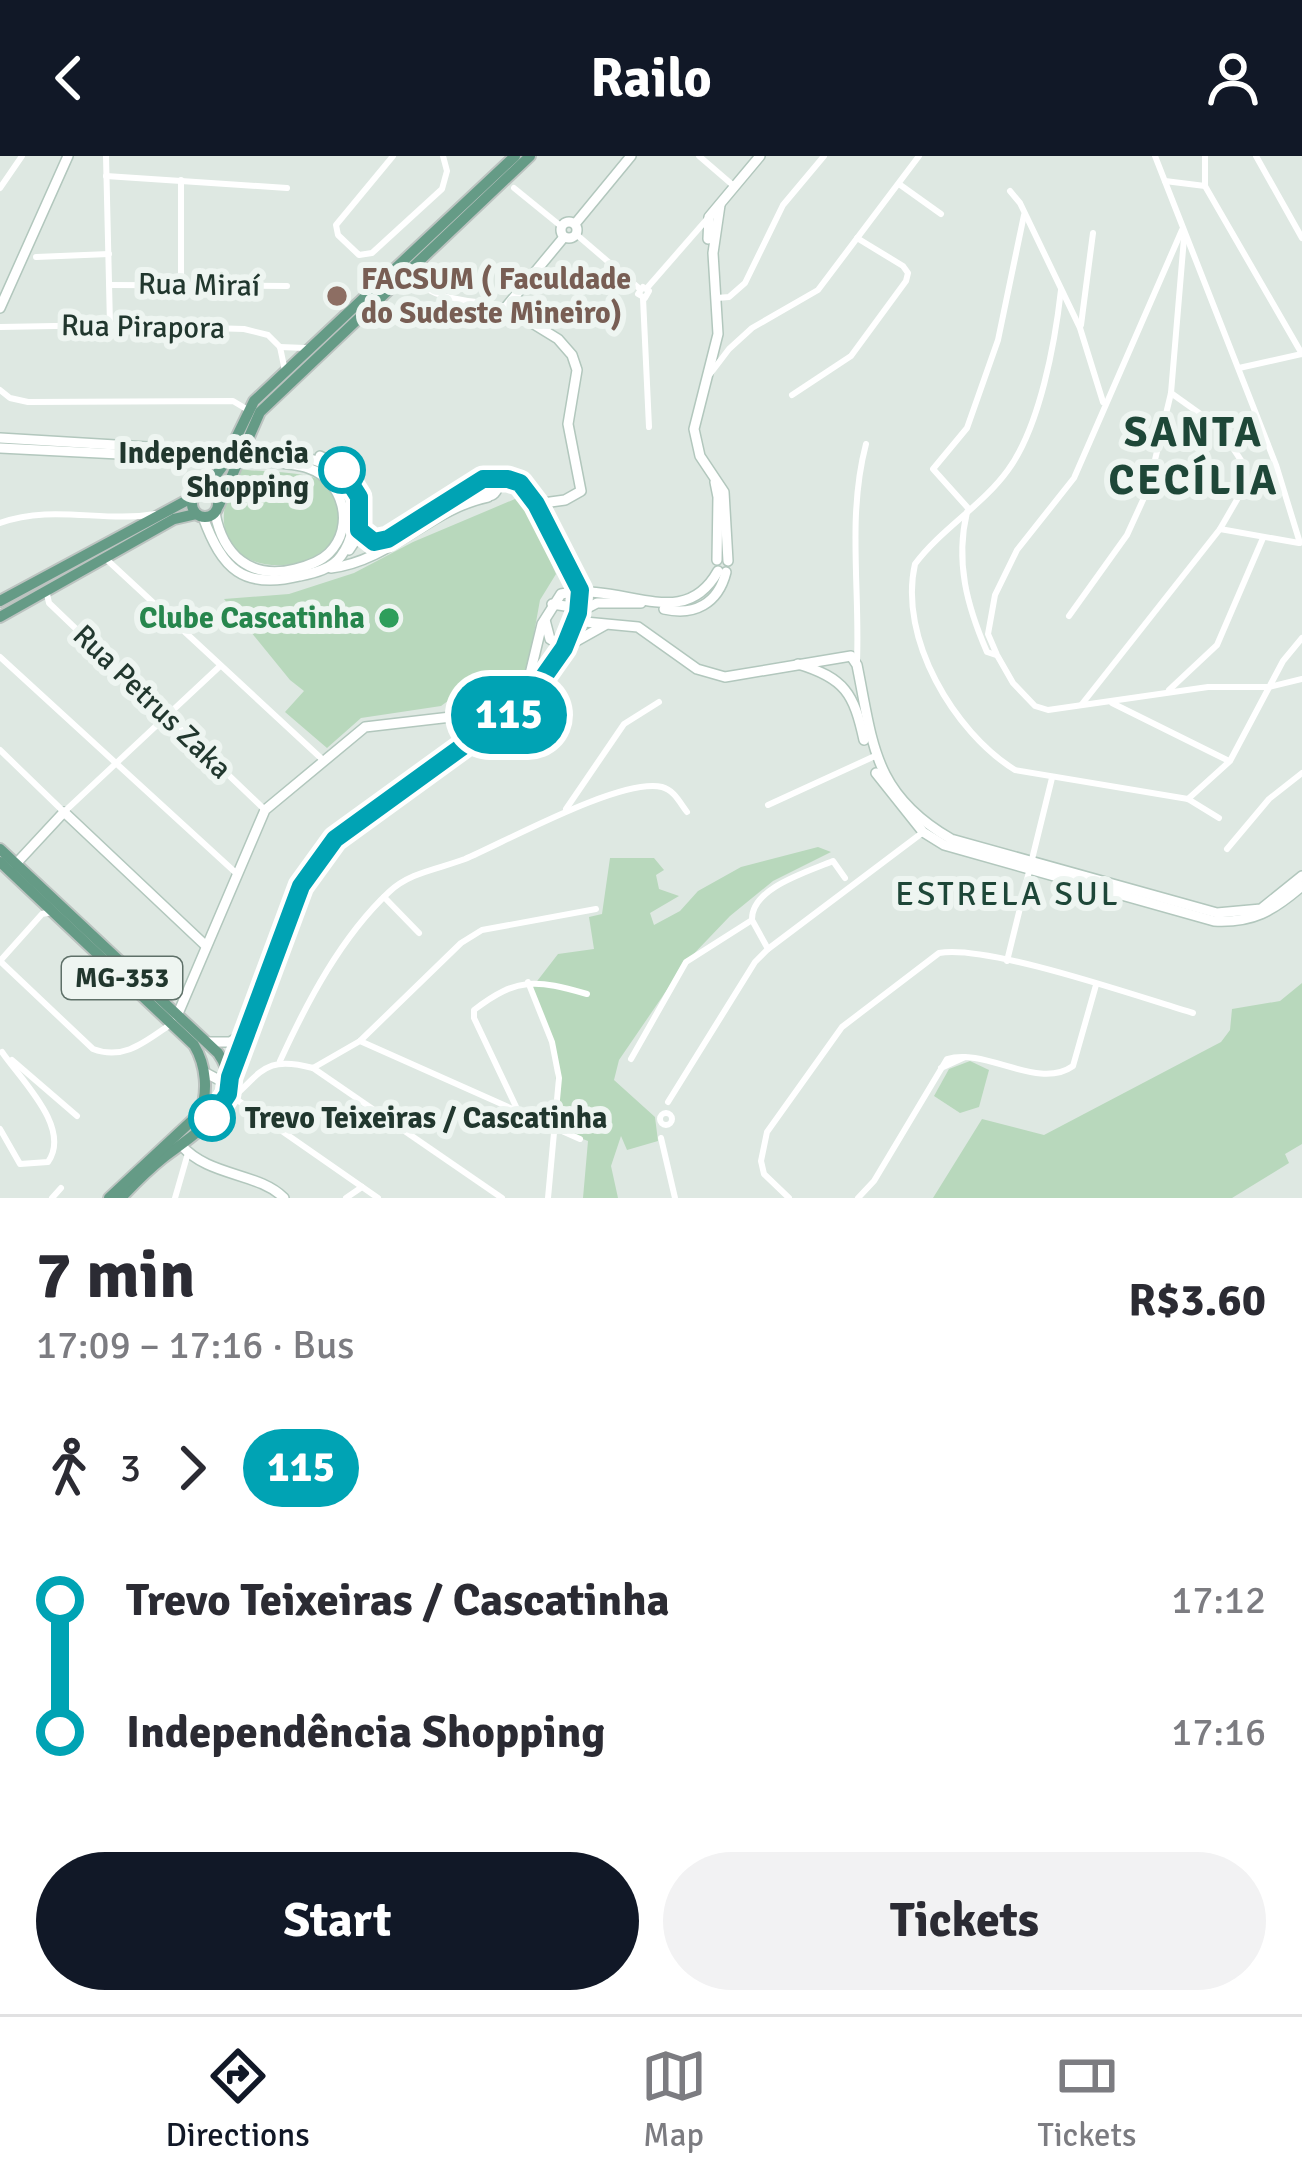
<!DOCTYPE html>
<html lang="en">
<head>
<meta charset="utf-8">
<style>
	:root { --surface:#fff; --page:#f2f2f3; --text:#2b2b33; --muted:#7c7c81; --line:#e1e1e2; --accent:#111827 }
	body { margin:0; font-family:Signika,sans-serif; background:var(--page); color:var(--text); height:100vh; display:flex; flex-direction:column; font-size:45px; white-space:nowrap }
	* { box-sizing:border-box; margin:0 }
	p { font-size:39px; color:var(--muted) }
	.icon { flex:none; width:66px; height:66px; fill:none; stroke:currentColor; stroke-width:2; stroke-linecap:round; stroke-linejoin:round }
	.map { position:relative; height:1042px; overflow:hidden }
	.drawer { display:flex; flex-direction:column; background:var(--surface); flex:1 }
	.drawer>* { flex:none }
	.badge { padding:0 24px; border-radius:39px; font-size:42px; line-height:78px }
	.map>.badge { position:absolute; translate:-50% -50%; box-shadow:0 0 0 6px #fff }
	.legs { display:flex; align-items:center; gap:18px; height:132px; padding:0 36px; font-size:39px }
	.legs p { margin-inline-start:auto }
	.overview { display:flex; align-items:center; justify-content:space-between; height:204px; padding:0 36px }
	h1 { font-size:66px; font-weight:800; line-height:90px }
	.cta { display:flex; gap:24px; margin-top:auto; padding:24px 36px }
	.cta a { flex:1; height:138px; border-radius:72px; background:var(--accent); color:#fff; font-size:48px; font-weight:800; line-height:138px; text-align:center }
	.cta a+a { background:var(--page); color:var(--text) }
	ul { padding:0 36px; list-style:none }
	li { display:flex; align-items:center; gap:42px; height:132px; font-size:45px }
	li i { display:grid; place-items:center; width:18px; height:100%; margin:0 15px; background:currentColor }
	li i::after { content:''; width:30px; height:30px; margin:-15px; border:9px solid; border-radius:50%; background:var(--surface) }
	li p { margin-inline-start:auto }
	li:first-child i { background:linear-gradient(#0000 50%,currentColor 0) }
	li:last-child i { background:linear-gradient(currentColor 50%,#0000 0) }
	header { display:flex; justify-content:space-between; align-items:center; height:156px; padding:0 36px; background:var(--accent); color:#fff; font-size:54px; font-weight:800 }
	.dock { display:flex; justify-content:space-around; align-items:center; height:168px; border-top:3px solid var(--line); background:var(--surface); font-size:33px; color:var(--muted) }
	.dock a { display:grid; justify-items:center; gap:6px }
	.dock .current { color:var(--accent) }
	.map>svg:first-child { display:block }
	.green { fill:#b8d8bc }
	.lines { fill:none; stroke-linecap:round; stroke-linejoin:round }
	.secondary-casing { stroke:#b2c7bd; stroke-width:12 }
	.primary-casing { stroke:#bcc3c0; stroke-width:14 }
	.street { stroke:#fff; stroke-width:6 }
	.secondary { stroke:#fff; stroke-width:9 }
	.primary { stroke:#659b86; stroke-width:10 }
	.secondary-bridge-casing { stroke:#b2c7bd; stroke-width:12; stroke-linecap:butt }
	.secondary-bridge { stroke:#fff; stroke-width:9 }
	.line-1-casing { stroke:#fff; stroke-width:27 }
	.line-1 { stroke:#00a3b4; stroke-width:18 }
	.education-dot { fill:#8d6e63; stroke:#eef5f1; stroke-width:4.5 }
	.stop-1-dot { fill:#fff; stroke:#00a3b4; stroke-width:6 }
	.leisure-dot { fill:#2e9e5b; stroke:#eef5f1; stroke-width:4.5 }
	.labels { text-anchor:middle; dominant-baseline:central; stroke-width:12; stroke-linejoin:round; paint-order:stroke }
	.shield { fill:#eef5f1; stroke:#5e7068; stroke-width:3 }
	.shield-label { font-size:27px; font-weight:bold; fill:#21372e }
	.education-label { font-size:30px; font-weight:bold; fill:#785e54; stroke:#eef5f1; text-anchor:start }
	.street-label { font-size:30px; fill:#21372e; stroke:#eef5f1 }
	.stop-label { font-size:30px; font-weight:bold; fill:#21372e; stroke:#eef5f1; text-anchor:end }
	.leisure-label { font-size:30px; font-weight:bold; fill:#27864d; stroke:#eef5f1; text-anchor:end }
	.neighbourhood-label { font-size:33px; letter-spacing:3px; fill:#1e4738; stroke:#eef5f1 }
	.district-label { font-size:42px; font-weight:bold; letter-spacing:3px; fill:#1e4738; stroke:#eef5f1 }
</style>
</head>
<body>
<header><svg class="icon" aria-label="back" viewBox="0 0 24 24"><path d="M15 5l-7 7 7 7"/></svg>Railo<svg class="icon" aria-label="person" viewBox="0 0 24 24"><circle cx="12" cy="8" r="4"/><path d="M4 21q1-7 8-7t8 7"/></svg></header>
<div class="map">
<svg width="1302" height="1042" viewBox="0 0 1302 1042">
	<rect width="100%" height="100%" fill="#dee8e2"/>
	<g class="green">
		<path d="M240,313C264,317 303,314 323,326C331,332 336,340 338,349C357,419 218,436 224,357C225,342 235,327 240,313Z"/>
		<path d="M522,340L556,418L540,444L525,527L506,536L456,539L441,550L361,562L327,592L285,556L304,535L290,524L224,443L289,438L354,417L413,386Z"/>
		<path d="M818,691L831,696L773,725L730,760L686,806L619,904L614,924L655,961L658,985L627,994L621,980L611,1010L618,1042H583L588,985L554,972C560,910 554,889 531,833L558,798L594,793L589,761L602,758L610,702H654L664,714L656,719L659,733L679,740L650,757L654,769L680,755L698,735L741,711Z"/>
		<path d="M1302,827V988L1285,998L1289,1007L1232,1042H933L982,963L1044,979L1221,886L1230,874L1232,853L1280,845Z"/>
		<path d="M970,905L989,914L979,951L960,957L934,940L949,913Z"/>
	</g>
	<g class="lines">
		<g class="secondary-casing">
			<g id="secondary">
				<path d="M720,49L713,97L718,178L694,273L700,300L724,336L728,405"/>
				<circle cx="569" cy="74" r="8"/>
				<path d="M575,68L631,0"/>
				<path d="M708,83L709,61L760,0"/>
				<path d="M0,152L68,0"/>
				<path d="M0,282L198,294"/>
				<path d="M0,292L198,302"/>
				<path d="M320,300C356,316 375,359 349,394"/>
				<circle cx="488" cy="331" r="9"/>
				<path d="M715,326L718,341L717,404"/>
				<path d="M536,348L565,344L581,335L568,268L577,214L572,199L558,183L506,151L564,81"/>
				<path d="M215,357C223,399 250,424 295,413C308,410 320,406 329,397C356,370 343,324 308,312C294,307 276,307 261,306"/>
				<path d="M203,361C222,413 243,434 300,420C314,417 332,413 341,400C364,370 353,318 317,305C300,299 279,300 261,298"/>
				<path d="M359,374L374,386L388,383L479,327"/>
				<path d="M331,412C390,405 430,353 488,341"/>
				<path d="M552,448L572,451L585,466L638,471L697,513L725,521L851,500L857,509C873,588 873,638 951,683L1217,757L1261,753L1302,720"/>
				<path d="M664,453C694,460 718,448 726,416"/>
				<path d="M578,457L597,447H641"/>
				<path d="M545,464L550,483L564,492"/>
				<path d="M564,492L605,469"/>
				<path d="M798,508C845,522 854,538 864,584"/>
				<path d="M524,543L542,468L561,438C624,425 683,478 718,415"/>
				<path d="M876,617L923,676L944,689L1214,765C1253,767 1273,755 1302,730"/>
				<path d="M12,712L64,656L205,789"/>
				<path d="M177,860L265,654L365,571L511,554"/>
				<path d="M206,886H230L245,877"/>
				<path d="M204,916L221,925L234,917L301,730L315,707L335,683L517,553L528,543L564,492L578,457L580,434L526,333L509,323L494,324"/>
				<path d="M181,989C209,1021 258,1016 284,1042"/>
			</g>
		</g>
		<g class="primary-casing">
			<g id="primary">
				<circle cx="205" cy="348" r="13"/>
				<path d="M204,335L222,311L254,245L515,0"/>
				<path d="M219,349L260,256L530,0"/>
				<path d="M0,445L195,340"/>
				<path d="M0,461L174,363L196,358"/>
				<path d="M0,693L218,897C252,945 197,976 163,1002C148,1014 135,1027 121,1042"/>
				<path d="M0,706L194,889C206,909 209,937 199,958L109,1042"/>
			</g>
		</g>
		<g class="street">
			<path d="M106,0L110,169"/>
			<path d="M393,0L336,69L338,79L359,99L372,97L442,33L447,15L443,0"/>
			<path d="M699,0L735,31"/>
			<path d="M1155,0L1276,309L1300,387"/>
			<path d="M1205,0V30L1302,198"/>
			<path d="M1256,0L1302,82"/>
			<path d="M106,20L287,32"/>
			<path d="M1165,25L1205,30"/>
			<path d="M899,28L941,58"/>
			<path d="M0,32L22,0"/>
			<path d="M514,32L562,71"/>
			<path d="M1010,35L1020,47L1080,172L1103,246"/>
			<path d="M1182,74L1074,322L1017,394L995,439L988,478L997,499L1013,527L1035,550L1048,554L1208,531H1269L1302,523"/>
			<path d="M577,79L640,133"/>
			<path d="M36,101L109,98"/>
			<path d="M417,125C436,146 478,144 506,151"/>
			<path d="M110,129L287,130"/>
			<path d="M181,129V24"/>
			<path d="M643,131L649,135L645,142L638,138Z"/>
			<path d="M647,132L708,62"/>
			<path d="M1061,134C1055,187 1040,270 1008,314C983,349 941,373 915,408C898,482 954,576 1015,614L1188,643L1219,662"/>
			<path d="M643,142L649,271"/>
			<path d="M717,142L729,141L745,127L783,49L824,0"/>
			<path d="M1081,169L1093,77"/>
			<path d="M0,171L110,169L244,173L268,179L280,191L285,215"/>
			<path d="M280,191L305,192"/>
			<path d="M1239,212L1302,198"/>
			<path d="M710,218L729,193L752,172L818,134L919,0"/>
			<path d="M0,234L10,242L28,246L233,245L248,254"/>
			<path d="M792,239L851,200L906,125L908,117L903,110L857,82"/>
			<path d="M968,352L933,313L967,272L998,184L1024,59"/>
			<path d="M967,356C955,406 967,450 987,496L996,499"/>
			<path d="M0,367C52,348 103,367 155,358"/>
			<path d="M1220,373L1299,387"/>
			<path d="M105,402L323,604"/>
			<path d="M47,438L49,447L265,654"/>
			<path d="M1069,460L1127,379L1148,333L1171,237L1184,82"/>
			<path d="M0,501L236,717"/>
			<path d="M857,505C860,432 847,360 866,288"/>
			<path d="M1169,534L1217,489L1263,382"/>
			<path d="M1112,547L1229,605"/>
			<path d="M1082,548L1220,373L1242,335L1244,309L1220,272L1171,237"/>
			<path d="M0,594L64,656L219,511"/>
			<path d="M1188,643L1230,605L1283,505L1302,482"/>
			<path d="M768,649L875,600"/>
			<path d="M566,653L624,568L659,546"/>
			<path d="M1227,693L1269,643L1302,617"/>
			<path d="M384,741L419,777"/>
			<path d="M752,764C751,732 807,716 833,705L845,722"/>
			<path d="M0,805L93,893C124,905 146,885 171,868"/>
			<path d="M0,805L42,758L52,756"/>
			<path d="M1007,805L1052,622"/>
			<path d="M528,826L552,886L559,922L548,1042"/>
			<path d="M360,885L580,983"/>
			<path d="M631,903L686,806L752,764L768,793"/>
			<path d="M12,904L77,960"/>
			<path d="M280,905C307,846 341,781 389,736C410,716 439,713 465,703C505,686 622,621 662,631C674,634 680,647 687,656"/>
			<path d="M313,912L502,1042"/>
			<path d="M941,912L965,901"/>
			<path d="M233,941L378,1042"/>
			<path d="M668,946L755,806L768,793L922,677"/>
			<path d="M225,948C262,919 261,898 313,912L360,885L461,787L482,774L596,753"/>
			<circle cx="666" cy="963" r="6"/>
			<path d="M519,957L474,862V854C518,820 537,824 587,838"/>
			<path d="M0,973L20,1008L48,1006C72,972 21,924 2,896"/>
			<path d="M661,982L675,1042"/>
			<path d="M52,1042L61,1032"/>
			<path d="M175,1042L188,997"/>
			<path d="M346,1042L362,1031"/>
			<path d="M789,1042L764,1018L761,1005L767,976L842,871L939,797C987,788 1139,841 1193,857"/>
			<path d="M858,1042L874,1025L947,903C986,891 1038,935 1073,910L1096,829"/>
		</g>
		<use href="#secondary" class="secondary"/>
		<use href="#primary" class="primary"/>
		<g class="secondary-bridge-casing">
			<g id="secondary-bridge">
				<path d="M198,294L261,298"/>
				<path d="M198,302L261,306"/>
			</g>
		</g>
		<use href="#secondary-bridge" class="secondary-bridge"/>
	</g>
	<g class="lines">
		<g class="line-1-casing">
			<path id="line-1" d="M212,962L228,938L230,921L301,730L335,683L528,543L564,492L578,457L580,434L536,348L520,327L508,323H483L388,383L374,386L359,374V341L342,314"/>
		</g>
		<use href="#line-1" class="line-1"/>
	</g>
	<circle class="education-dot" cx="337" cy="140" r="12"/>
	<g class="stop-1-dot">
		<circle cx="342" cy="314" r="21"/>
		<circle cx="212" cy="962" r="21"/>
	</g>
	<circle class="leisure-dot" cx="389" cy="462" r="12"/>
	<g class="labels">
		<rect class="shield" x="62" y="801" width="120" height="42" rx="9"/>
		<g class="shield-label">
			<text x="122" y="822">MG-353</text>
		</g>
		<g class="education-label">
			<text x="361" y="123">FACSUM ( Faculdade<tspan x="361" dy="34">do Sudeste Mineiro)</tspan></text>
		</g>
		<g class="street-label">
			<text transform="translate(199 129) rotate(1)">Rua Miraí</text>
			<text transform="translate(143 171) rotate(1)">Rua Pirapora</text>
			<text transform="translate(152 546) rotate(44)">Rua Petrus Zaka</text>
		</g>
		<g class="stop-label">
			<text x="309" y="297">Independência<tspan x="309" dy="34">Shopping</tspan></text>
			<text x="245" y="962" text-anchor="start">Trevo Teixeiras / Cascatinha</text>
		</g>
		<g class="leisure-label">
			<text x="365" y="462">Clube Cascatinha</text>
		</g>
		<g class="neighbourhood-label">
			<text x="1008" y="738">ESTRELA SUL</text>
		</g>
		<g class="district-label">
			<text x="1194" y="276">SANTA<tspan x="1194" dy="48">CECÍLIA</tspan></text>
		</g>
	</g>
</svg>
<b class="badge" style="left:509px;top:559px;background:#00a3b4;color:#fff">115</b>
</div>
<section class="drawer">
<div class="overview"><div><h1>7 min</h1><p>17:09 – 17:16 · Bus</p></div><b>R$3.60</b></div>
<div class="legs"><svg class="icon" aria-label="walk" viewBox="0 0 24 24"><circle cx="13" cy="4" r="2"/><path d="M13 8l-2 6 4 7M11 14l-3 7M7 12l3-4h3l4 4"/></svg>3<svg class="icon" aria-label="forward" viewBox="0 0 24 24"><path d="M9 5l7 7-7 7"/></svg><b class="badge" style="background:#00a3b4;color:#fff">115</b></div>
<ul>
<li><i style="color:#00a3b4"></i><b>Trevo Teixeiras / Cascatinha</b><p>17:12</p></li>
<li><i style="color:#00a3b4"></i><b>Independência Shopping</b><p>17:16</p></li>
</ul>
<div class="cta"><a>Start</a><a>Tickets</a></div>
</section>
<nav class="dock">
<a class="current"><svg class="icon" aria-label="directions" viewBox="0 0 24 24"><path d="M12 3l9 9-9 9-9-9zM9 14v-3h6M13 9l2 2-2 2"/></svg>Directions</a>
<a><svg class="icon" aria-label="map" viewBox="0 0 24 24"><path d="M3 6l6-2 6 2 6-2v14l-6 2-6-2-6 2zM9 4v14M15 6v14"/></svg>Map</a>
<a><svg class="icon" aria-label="tickets" viewBox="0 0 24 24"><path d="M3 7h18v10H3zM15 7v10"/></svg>Tickets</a>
</nav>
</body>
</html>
